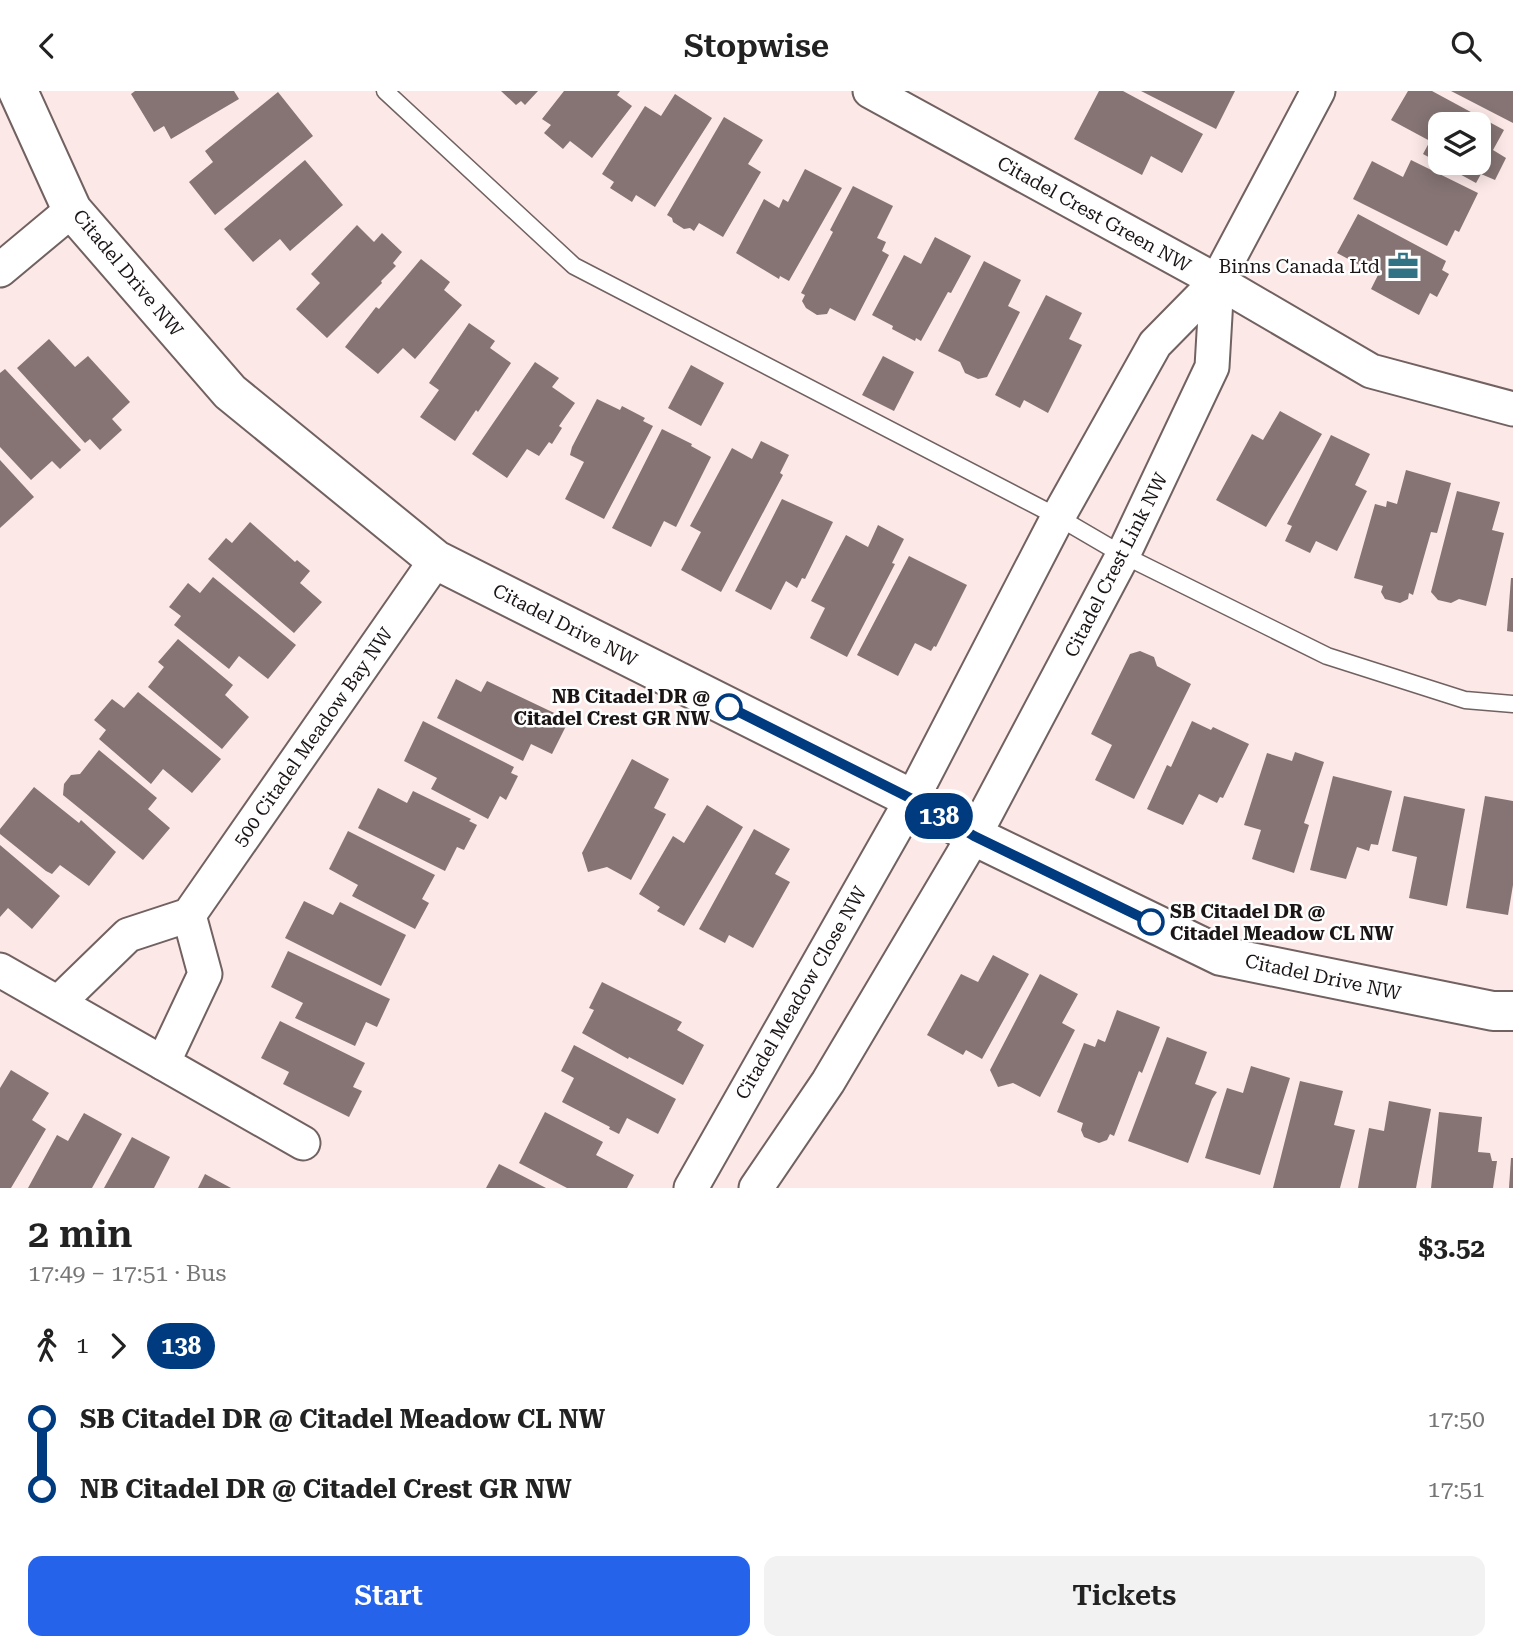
<!DOCTYPE html>
<html lang="en">
<head>
<meta charset="utf-8">
<style>
	:root { --surface:#fff; --page:#f2f2f2; --text:#222; --muted:#767676; --accent:#2563eb }
	body { margin:0; font-family:"Roboto Serif",serif; background:var(--page); color:var(--text); height:100vh; display:flex; flex-direction:column; font-size:26px; white-space:nowrap }
	* { box-sizing:border-box; margin:0 }
	p { font-size:23px; color:var(--muted) }
	.icon { flex:none; width:38px; height:38px; fill:none; stroke:currentColor; stroke-width:2; stroke-linecap:round; stroke-linejoin:round }
	.map { position:relative; height:1097px; overflow:hidden }
	.panel { display:flex; flex-direction:column; background:var(--surface); flex:1 }
	.panel>* { flex:none }
	.badge { padding:0 14px; border-radius:23px; font-size:24px; line-height:46px }
	.controls { position:absolute; left:1428px; top:21px; display:grid; gap:14px }
	.controls a { display:grid; place-items:center; width:63px; height:63px; border-radius:14px; background:var(--surface); box-shadow:0 4px 18px #0003; font-size:35px }
	.map>.badge { position:absolute; translate:-50% -50%; box-shadow:0 0 0 4px #fff }
	.legs { display:flex; align-items:center; gap:10px; height:77px; padding:0 28px; font-size:23px }
	.legs p { margin-inline-start:auto }
	.headline { display:flex; align-items:center; justify-content:space-between; height:119px; padding:0 28px }
	h1 { font-size:38px; font-weight:600; line-height:52px }
	.button { display:flex; gap:14px; margin-top:auto; padding:14px 28px }
	.button a { flex:1; height:80px; border-radius:14px; background:var(--accent); color:#fff; font-size:28px; font-weight:600; line-height:80px; text-align:center }
	.button a+a { background:var(--page); color:var(--text) }
	ul { padding:0 28px; list-style:none }
	li { display:flex; align-items:center; gap:24px; height:70px; font-size:26px }
	li i { display:grid; place-items:center; width:10px; height:100%; margin:0 9px; background:currentColor }
	li i::after { content:''; width:18px; height:18px; margin:-9px; border:5px solid; border-radius:50%; background:var(--surface) }
	li p { margin-inline-start:auto }
	li:first-child i { background:linear-gradient(#0000 50%,currentColor 0) }
	li:last-child i { background:linear-gradient(currentColor 50%,#0000 0) }
	header { display:flex; justify-content:space-between; align-items:center; height:91px; padding:0 28px; background:var(--surface); font-size:32px; font-weight:600 }
	.map>svg:first-child { display:block }
	.building { fill:#857473; fill-rule:evenodd }
	.lines { fill:none; stroke-linecap:round; stroke-linejoin:round }
	.lane-casing { stroke:#716160; stroke-width:19 }
	.street-casing { stroke:#716160; stroke-width:37 }
	.secondary-casing { stroke:#716160; stroke-width:42 }
	.lane { stroke:#fff; stroke-width:16 }
	.street { stroke:#fff; stroke-width:33 }
	.secondary { stroke:#fff; stroke-width:38 }
	.line-1-casing { stroke:#fff; stroke-width:16 }
	.line-1 { stroke:#003b80; stroke-width:10 }
	.stop-1-dot { fill:#fff; stroke:#003b80; stroke-width:3.5 }
	.labels { text-anchor:middle; dominant-baseline:central; stroke-width:5; stroke-linejoin:round; paint-order:stroke }
	.street-label { font-size:19px; fill:#1b1515; stroke:#fff }
	.poi-label { font-size:19px; fill:#1b1515; stroke:#fff; text-anchor:end }
	.stop-label { font-size:19px; font-weight:bold; fill:#1b1515; stroke:#fff; text-anchor:end }
</style>
</head>
<body>
<header><svg class="icon" aria-label="back" viewBox="0 0 24 24"><path d="M15 5l-7 7 7 7"/></svg>Stopwise<svg class="icon" aria-label="search" viewBox="0 0 24 24"><circle cx="10" cy="10" r="6"/><path d="M15 15l6 6"/></svg></header>
<div class="map">
<svg width="1513" height="1097" viewBox="0 0 1513 1097">
	<rect width="100%" height="100%" fill="#fbe8e7"/>
	<g class="building">
		<path d="M135,0H234L239,8L171,48L164,35L154,41L131,3Z"/>
		<path d="M501,0H538L525,14L521,10L516,14Z"/>
		<path d="M564,0H620L617,4L632,15L592,67L570,50L563,58L544,42L551,34L542,28Z"/>
		<path d="M1099,0H1123L1203,43L1182,82L1151,65L1142,84L1074,48Z"/>
		<path d="M1141,0H1235L1216,38Z"/>
		<path d="M1408,0H1432L1504,39L1493,59L1506,67L1495,89L1481,83L1476,92L1423,63L1430,50L1391,29ZM1440,33H1479V72H1440Z"/>
		<path d="M1451,0H1513V32Z"/>
		<path d="M278,1L313,45L215,124L189,91L213,71L205,60Z"/>
		<path d="M675,3L712,27L655,116L636,104L632,111L610,97L614,91L602,83L645,15L661,25Z"/>
		<path d="M724,26L763,49L748,73L761,81L723,146L699,132L694,140L690,137L684,138L673,131L672,127L667,124Z"/>
		<path d="M305,69L343,114L290,160L280,148L253,171L224,138Z"/>
		<path d="M1411,69L1478,102L1459,141L1455,139L1447,155L1353,108L1372,70L1403,86Z"/>
		<path d="M805,78L842,97L789,190L780,185L779,188L736,162L764,108L779,117L783,108L788,111Z"/>
		<path d="M853,95L893,115L877,147L886,151L882,160L889,164L855,230L830,217L827,223L817,224L806,217L802,210L805,204L801,202L833,141L830,139Z"/>
		<path d="M1358,123L1446,170L1442,179L1449,183L1437,206L1430,202L1419,224L1371,198L1378,184L1337,162Z"/>
		<path d="M357,134L374,151L382,142L402,161L393,172L396,175L381,190L382,192L327,247L296,218L320,192L311,183Z"/>
		<path d="M935,146L971,165L951,202L948,201L921,250L916,247L915,250L892,238L893,235L872,224L904,164L921,173Z"/>
		<path d="M421,168L450,191L444,199L462,214L415,268L403,257L378,283L345,256L376,216L379,218Z"/>
		<path d="M984,170L1021,189L1008,215L1020,221L987,286L978,288L965,282L960,271L938,260Z"/>
		<path d="M1046,204L1082,222L1069,248L1082,254L1048,322L1024,309L1020,317L995,304Z"/>
		<path d="M469,232L495,250L490,257L511,272L478,321L476,319L455,350L420,326L439,299L429,292Z"/>
		<path d="M49,248L75,276L88,265L130,311L112,328L122,339L100,359L90,348L85,352L17,277Z"/>
		<path d="M883,265L914,281L894,320L862,304Z"/>
		<path d="M535,271L559,287L552,296L575,312L559,335L562,337L552,353L549,351L539,365L527,358L507,387L472,363Z"/>
		<path d="M691,274L724,292L701,335L668,317Z"/>
		<path d="M5,278L81,359L60,378L52,370L31,389L0,356V282Z"/>
		<path d="M597,308L620,319L622,315L645,327L643,330L653,335L604,428L565,408L584,371L570,364L572,356Z"/>
		<path d="M1280,320L1322,343L1266,436L1216,409L1252,343L1263,349Z"/>
		<path d="M662,338L692,353L691,355L711,366L676,436L664,430L651,456L612,437Z"/>
		<path d="M1331,344L1370,363L1355,394L1367,400L1337,460L1316,450L1310,462L1285,450L1292,435L1287,433Z"/>
		<path d="M761,350L789,364L780,382L783,384L721,501L681,479L701,441L690,435L732,357L752,368Z"/>
		<path d="M0,369L34,406L0,437Z"/>
		<path d="M1406,379L1451,392L1437,442L1431,441L1413,504L1409,502L1408,508L1400,512L1385,508L1381,501L1383,495L1354,487L1375,413L1386,416L1387,410L1397,413Z"/>
		<path d="M1457,400L1500,411L1492,439L1504,442L1486,515L1459,508L1451,512L1438,509L1431,501Z"/>
		<path d="M782,408L833,431L805,488L802,487L797,497L786,490L771,519L735,500Z"/>
		<path d="M250,431L295,471L297,469L310,480L300,492L322,511L294,542L208,468L226,447L232,452Z"/>
		<path d="M878,434L904,448L892,472L895,473L847,566L810,547L825,517L811,510L846,444L868,456Z"/>
		<path d="M909,465L967,494L936,556L934,555L931,560L915,552L898,585L857,564Z"/>
		<path d="M213,486L296,554L268,588L239,565L229,578L174,534L181,525L169,516L188,492L200,502Z"/>
		<path d="M1511,487H1513V541L1507,540Z"/>
		<path d="M178,548L233,594L225,604L249,626L222,658L148,596L164,576L158,571Z"/>
		<path d="M1140,560L1154,566L1157,575L1191,593L1134,708L1095,689L1112,654L1091,643L1130,563Z"/>
		<path d="M456,588L481,601L487,590L569,629L552,663L531,653L523,670L437,627Z"/>
		<path d="M138,601L221,668L192,702L163,678L151,693L99,648L106,639L94,629L112,608L124,617Z"/>
		<path d="M423,630L514,676L511,682L518,685L506,709L500,705L488,728L431,698L437,687L404,670Z"/>
		<path d="M1192,630L1211,639L1213,636L1249,653L1223,707L1220,706L1217,712L1199,703L1183,734L1147,718L1167,674L1171,676Z"/>
		<path d="M99,659L157,707L148,718L170,737L143,769L63,704L64,693L71,684L80,683Z"/>
		<path d="M1295,661L1324,671L1304,732L1309,734L1294,782L1252,768L1261,739L1244,734L1267,662L1292,670Z"/>
		<path d="M632,668L669,688L654,717L666,723L631,789L607,776L588,781L582,762Z"/>
		<path d="M1333,685L1392,700L1378,754L1371,753L1369,760L1357,756L1346,788L1310,779Z"/>
		<path d="M34,696L79,732L81,729L116,761L89,795L60,774L52,783L46,780L0,743V738Z"/>
		<path d="M378,697L407,712L413,700L471,728L469,730L477,734L464,759L457,756L445,780L358,737Z"/>
		<path d="M1404,705L1465,718L1447,815L1409,807L1417,766L1392,760Z"/>
		<path d="M1485,705L1513,710V794L1508,824L1466,817Z"/>
		<path d="M707,714L743,736L684,835L657,820L660,816L639,803L673,745L684,752Z"/>
		<path d="M754,738L790,758L775,783L790,791L753,857L729,844L725,852L699,838Z"/>
		<path d="M348,740L435,784L422,808L429,812L415,838L352,805L358,794L329,778Z"/>
		<path d="M0,754L60,805L32,838L8,817L0,826Z"/>
		<path d="M304,810L333,824L340,811L406,844L381,895L285,847Z"/>
		<path d="M288,860L390,908L377,936L366,931L355,955L295,927L303,912L271,896Z"/>
		<path d="M993,864L1029,883L982,968L966,959L963,964L927,944L961,883L978,891Z"/>
		<path d="M1040,883L1078,903L1062,932L1075,939L1040,1006L1013,992L998,996L990,979Z"/>
		<path d="M602,891L682,931L677,939L704,954L683,994L629,966L628,968L582,942L594,919L589,917Z"/>
		<path d="M1117,919L1160,936L1142,982L1139,980L1114,1045L1110,1043L1107,1049L1099,1052L1084,1046L1081,1039L1083,1032L1057,1021L1084,952L1095,956L1098,948L1105,951Z"/>
		<path d="M280,930L365,972L353,996L362,1000L349,1026L283,993L289,981L261,967Z"/>
		<path d="M1167,946L1207,961L1195,993L1217,1001L1212,1008L1188,1072L1128,1050Z"/>
		<path d="M574,954L676,1008L658,1043L627,1027L619,1043L609,1038L610,1036L562,1011L574,987L561,980Z"/>
		<path d="M1251,975L1290,987L1260,1084L1205,1067L1227,997L1243,1002Z"/>
		<path d="M11,979L49,1002L32,1029L46,1038L11,1097H0V997Z"/>
		<path d="M1300,990L1343,1000L1334,1034L1355,1039L1340,1097H1273Z"/>
		<path d="M1389,1010L1431,1018L1416,1097H1358L1369,1037L1384,1040Z"/>
		<path d="M545,1021L603,1051L596,1064L634,1084L627,1097H567L519,1072Z"/>
		<path d="M1439,1021L1482,1026L1478,1061L1490,1062L1492,1070H1497L1493,1097H1431Z"/>
		<path d="M84,1022L122,1043L92,1097H28L57,1044L68,1050Z"/>
		<path d="M132,1046L170,1066L154,1097H104Z"/>
		<path d="M1511,1067H1513V1097H1509Z"/>
		<path d="M499,1073L546,1097H486Z"/>
		<path d="M205,1083L231,1097H198Z"/>
	</g>
	<g class="lines">
		<g class="lane-casing">
			<path id="lane" d="M385,0L574,175L1058,426L1123,464L1327,565L1465,609L1513,613"/>
		</g>
		<g class="street-casing">
			<g id="street">
				<path d="M870,0L1217,190L1371,280L1513,318"/>
				<path d="M0,179L72,119"/>
				<path d="M0,879L303,1052"/>
				<path d="M59,911L128,844L189,824L436,469"/>
				<path d="M163,972L205,883L189,824"/>
				<path d="M691,1097L912,708L1058,426L1155,253L1217,190L1318,0"/>
				<path d="M756,1097L828,991L974,745L1123,464L1212,276L1217,190"/>
			</g>
		</g>
		<g class="secondary-casing">
			<path id="secondary" d="M18,0L72,119L230,301L436,469L912,708L974,745L1221,865L1493,920H1513"/>
		</g>
		<use href="#lane" class="lane"/>
		<use href="#street" class="street"/>
		<use href="#secondary" class="secondary"/>
	</g>
	<g class="lines">
		<g class="line-1-casing">
			<path id="line-1" d="M729,616L912,708L974,745L1151,831"/>
		</g>
		<use href="#line-1" class="line-1"/>
	</g>
	<defs>
		<g id="office-bare" transform="scale(2.415)"><path d="M-6-3h4V-5.5h4V-3h4V5H-6ZM-1-4.5V-3h2v-1.5ZM-6 0V1H6V0Z" fill="#317385" stroke="#fff" stroke-width="2.5" paint-order="stroke"/></g>
	</defs>
	<g fill-rule="evenodd">
		<use href="#office-bare" x="1403" y="175"/>
	</g>
	<g class="stop-1-dot">
		<circle cx="729" cy="616" r="12"/>
		<circle cx="1151" cy="831" r="12"/>
	</g>
	<g class="labels">
		<g class="street-label">
			<text transform="translate(1094 123) rotate(29)">Citadel Crest Green NW</text>
			<text transform="translate(128 182) rotate(50)">Citadel Drive NW</text>
			<text transform="translate(1116 474) rotate(-63)">Citadel Crest Link NW</text>
			<text transform="translate(565 534) rotate(27)">Citadel Drive NW</text>
			<text transform="translate(313 646) rotate(-55)">500 Citadel Meadow Bay NW</text>
			<text transform="translate(1323 886) rotate(12)">Citadel Drive NW</text>
			<text transform="translate(801 902) rotate(-60)">Citadel Meadow Close NW</text>
		</g>
		<g class="poi-label">
			<text x="1380" y="175">Binns Canada Ltd</text>
		</g>
		<g class="stop-label">
			<text x="710" y="605">NB Citadel DR @<tspan x="710" dy="22">Citadel Crest GR NW</tspan></text>
			<text x="1170" y="820" text-anchor="start">SB Citadel DR @<tspan x="1170" dy="22">Citadel Meadow CL NW</tspan></text>
		</g>
	</g>
</svg>
<div class="controls">
<a><svg class="icon" aria-label="layers" viewBox="0 0 24 24"><path d="M12 4l9 5-9 5-9-5zM3 14l9 5 9-5"/></svg></a>
</div>
<b class="badge" style="left:939px;top:725px;background:#003b80;color:#fff">138</b>
</div>
<section class="panel">
<div class="headline"><div><h1>2 min</h1><p>17:49 – 17:51 · Bus</p></div><b>$3.52</b></div>
<div class="legs"><svg class="icon" aria-label="walk" viewBox="0 0 24 24"><circle cx="13" cy="4" r="2"/><path d="M13 8l-2 6 4 7M11 14l-3 7M7 12l3-4h3l4 4"/></svg>1<svg class="icon" aria-label="forward" viewBox="0 0 24 24"><path d="M9 5l7 7-7 7"/></svg><b class="badge" style="background:#003b80;color:#fff">138</b></div>
<ul>
<li><i style="color:#003b80"></i><b>SB Citadel DR @ Citadel Meadow CL NW</b><p>17:50</p></li>
<li><i style="color:#003b80"></i><b>NB Citadel DR @ Citadel Crest GR NW</b><p>17:51</p></li>
</ul>
<div class="button"><a>Start</a><a>Tickets</a></div>
</section>
</body>
</html>
